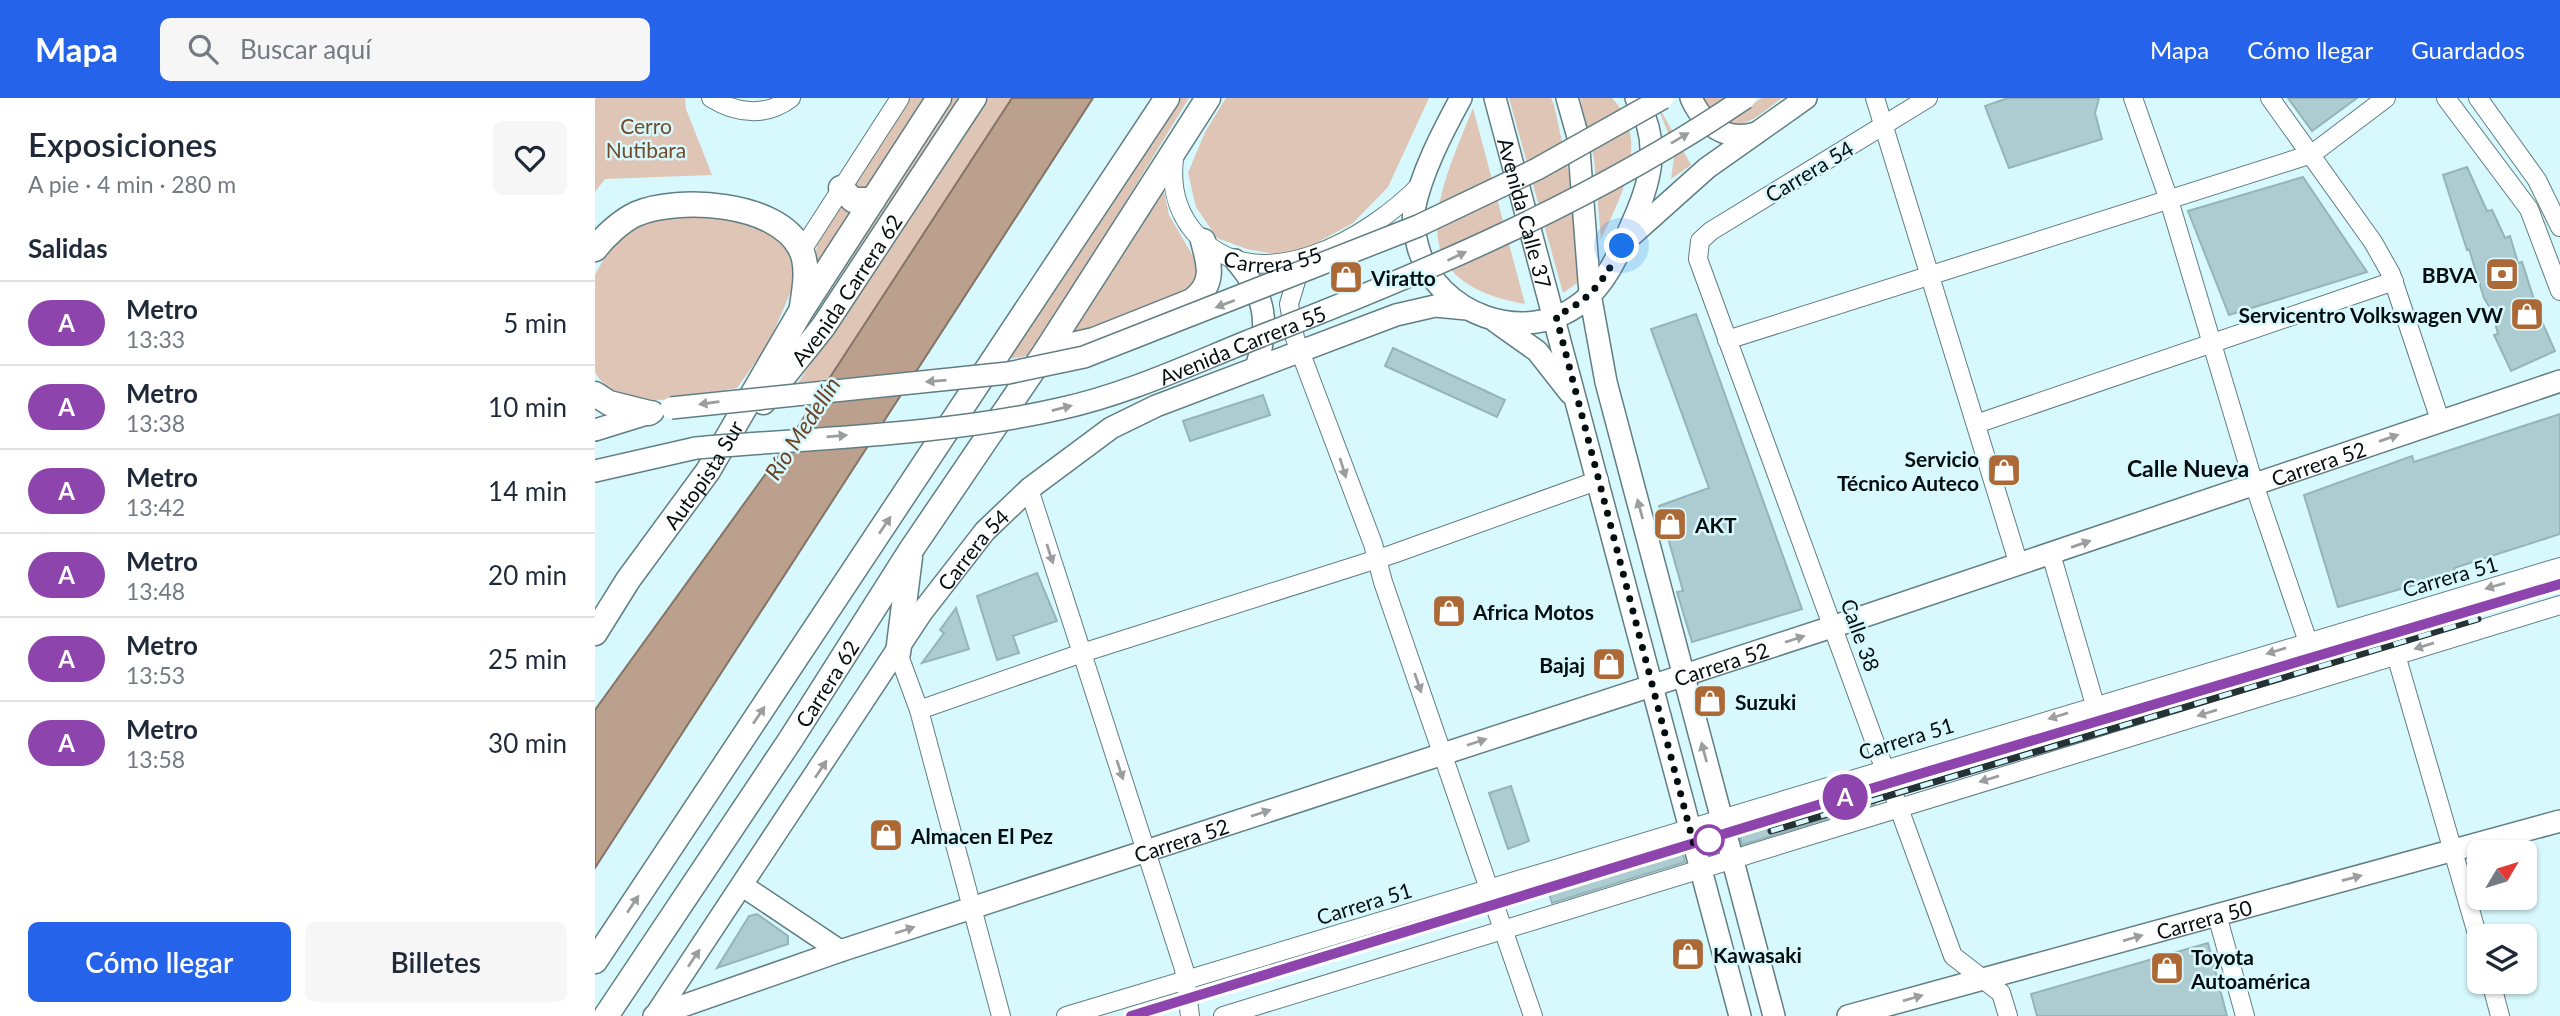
<!DOCTYPE html>
<html lang="es">
<head>
<meta charset="utf-8">
<style>
	:root { --surface:#fff; --page:#f6f6f7; --text:#1f2937; --muted:#747a83; --line:#e0e1e3; --accent:#2563eb }
	body { margin:0; font-family:Lato,sans-serif; background:var(--page); color:var(--text); height:100vh; display:flex; flex-direction:column; font-size:26px; white-space:nowrap }
	* { box-sizing:border-box; margin:0 }
	p { font-size:23px; color:var(--muted) }
	.icon { flex:none; width:38px; height:38px; fill:none; stroke:currentColor; stroke-width:2; stroke-linecap:round; stroke-linejoin:round }
	.map { position:relative; flex:1; overflow:hidden }
	.drawer { display:flex; flex-direction:column; background:var(--surface); width:595px }
	.drawer>* { flex:none }
	.badge { padding:0 14px; border-radius:23px; font-size:24px; line-height:46px }
	.needle { width:46px; rotate:52deg }
	.buttons { position:absolute; left:1872px; top:742px; display:grid; gap:14px }
	.buttons a { display:grid; place-items:center; width:70px; height:70px; border-radius:10px; background:var(--surface); box-shadow:0 2px 5px #0004; font-size:35px }
	.you { position:absolute; width:35px; height:35px; margin:-18px; border:5px solid #fff; border-radius:50%; background:#1a73e8; box-shadow:0 0 0 10px #1a73e833 }
	.map>.badge { position:absolute; translate:-50% -50%; box-shadow:0 0 0 4px #fff }
	h2 { padding:0 28px; font-size:26px; line-height:63px }
	.round { display:grid; place-items:center; flex:none; width:74px; height:74px; border-radius:10px; background:var(--page) }
	.overview { display:flex; align-items:center; justify-content:space-between; height:119px; padding:0 28px }
	h1 { font-size:33px; font-weight:600; line-height:52px }
	.primary-button { display:flex; gap:14px; margin-top:auto; padding:14px 28px }
	.primary-button a { flex:1; height:80px; border-radius:10px; background:var(--accent); color:#fff; font-size:28px; font-weight:600; line-height:80px; text-align:center }
	.primary-button a+a { background:var(--page); color:var(--text) }
	ul { padding:0; list-style:none }
	li { display:flex; align-items:center; gap:21px; height:84px; padding:0 28px; border-top:2px solid var(--line) }
	li div { flex:1 }
	li b { display:block; font-size:26px }
	li em { font-style:normal }
	li .badge { min-width:77px; font-weight:700; text-align:center }
	header { display:flex; align-items:center; gap:42px; box-sizing:border-box; height:98px; padding:0 35px; background:var(--accent); color:#fff }
	header strong { font-size:33px }
	nav { display:flex; gap:38px; margin-inline-start:auto; font-size:24px }
	.search { width:490px; height:63px; background:var(--page); display:flex; align-items:center; gap:18px; box-sizing:border-box; padding:0 24px; border-radius:10px; color:var(--muted); font-size:26px }
	main { display:flex; flex:1; min-height:0 }
	.map>svg:first-child { display:block }
	.green { fill:#dec5b5 }
	.water { fill:#bba08d; stroke:#847467; stroke-width:2 }
	.building { fill:#acccd1; stroke:#95b4b8; stroke-width:2 }
	.lines { fill:none; stroke-linecap:round; stroke-linejoin:round }
	.minor-casing { stroke:#617e82; stroke-width:20 }
	.major-casing { stroke:#617e82; stroke-width:24 }
	.highway-casing { stroke:#617e82; stroke-width:27 }
	.minor { stroke:#fff; stroke-width:18 }
	.major { stroke:#fff; stroke-width:21 }
	.highway { stroke:#fff; stroke-width:24 }
	.rail-casing { stroke:#253234; stroke-width:7 }
	.rail { stroke:#d7f8fc; stroke-width:4.5; stroke-dasharray:13; stroke-linecap:butt }
	.major-bridge-casing { stroke:#617e82; stroke-width:24; stroke-linecap:butt }
	.major-bridge { stroke:#fff; stroke-width:21 }
	.oneway { fill:#9b9e9f }
	.line-casing { stroke:#fff; stroke-width:16 }
	.line { stroke:#8e44ad; stroke-width:10 }
	.walk { stroke:#040d0f; stroke-width:7; stroke-dasharray:0 12.6 }
	.stop-dot { fill:#fff; stroke:#8e44ad; stroke-width:3.5 }
	.labels { text-anchor:middle; dominant-baseline:central; stroke-width:5; stroke-linejoin:round; paint-order:stroke }
	.park-label { font-size:21px; fill:#724929; stroke:#d7f8fc }
	.street-label { font-size:21px; fill:#040d0f; stroke:#d7f8fc }
	.poi-label { font-size:21px; font-weight:bold; fill:#040d0f; stroke:#d7f8fc; text-anchor:start }
	.water-label { font-size:23px; font-style:italic; fill:#6d4425; stroke:#d7f8fc }
	.neighbourhood-label { font-size:23px; font-weight:bold; fill:#040d0f; stroke:#d7f8fc }
</style>
</head>
<body>
<header>
<strong>Mapa</strong>
<div class="search"><svg class="icon" aria-label="search" viewBox="0 0 24 24"><circle cx="10" cy="10" r="6"/><path d="M15 15l6 6"/></svg>Buscar aquí</div>
<nav><a>Mapa</a><a>Cómo llegar</a><a>Guardados</a></nav>
</header>
<main>
<section class="drawer">
<div class="overview"><div><h1>Exposiciones</h1><p>A pie · 4 min · 280 m</p></div><a class="round"><svg class="icon" aria-label="heart" viewBox="0 0 24 24"><path d="M12 20l-8-8c-3-5 5-10 8-4 3-6 11-1 8 4z"/></svg></a></div>
<h2>Salidas</h2>
<ul>
<li><span class="badge" style="background:#8e44ad;color:#fff">A</span><div><b>Metro</b><p>13:33</p></div><em>5 min</em></li>
<li><span class="badge" style="background:#8e44ad;color:#fff">A</span><div><b>Metro</b><p>13:38</p></div><em>10 min</em></li>
<li><span class="badge" style="background:#8e44ad;color:#fff">A</span><div><b>Metro</b><p>13:42</p></div><em>14 min</em></li>
<li><span class="badge" style="background:#8e44ad;color:#fff">A</span><div><b>Metro</b><p>13:48</p></div><em>20 min</em></li>
<li><span class="badge" style="background:#8e44ad;color:#fff">A</span><div><b>Metro</b><p>13:53</p></div><em>25 min</em></li>
<li><span class="badge" style="background:#8e44ad;color:#fff">A</span><div><b>Metro</b><p>13:58</p></div><em>30 min</em></li>
</ul>
<div class="primary-button"><a>Cómo llegar</a><a>Billetes</a></div>
</section>
<div class="map">
<svg width="1965" height="918" viewBox="0 0 1965 918">
	<rect width="100%" height="100%" fill="#d7f8fc"/>
	<g class="green">
		<path d="M0,0H90L91,11L117,77L10,81L0,94Z"/>
		<path d="M314,0H329L269,93L265,95L257,85Z"/>
		<path d="M355,0H365L218,218Z"/>
		<path d="M388,0H417L234,282L203,285Z"/>
		<path d="M583,0H594L437,257L413,261Z"/>
		<path d="M631,0H834L793,89L758,125L712,150L686,157L652,151L622,140L601,109L593,75L610,34Z"/>
		<path d="M914,0H956L959,7L974,76L985,183L968,195Z"/>
		<path d="M985,0H1017C1057,43 1026,98 1006,142L999,61Z"/>
		<path d="M1059,0L1096,67L1076,81L1080,52Z"/>
		<path d="M1106,0H1143L1150,11L1167,0H1187C1172,11 1142,39 1122,24C1116,18 1111,7 1106,0Z"/>
		<path d="M878,10L930,206C799,183 844,95 878,10Z"/>
		<path d="M568,89L574,117L605,170C603,175 601,182 598,186C585,206 502,229 477,234Z"/>
		<path d="M247,104L258,112L218,173L223,141Z"/>
		<path d="M94,116C137,124 189,124 204,174L174,245L142,290C99,296 26,321 0,274V177C10,156 31,129 54,121C66,117 81,118 94,116Z"/>
	</g>
	<path class="water" d="M417,0H498L0,770V612L185,356Z"/>
	<g class="building">
		<path d="M1413,0H1504L1500,15L1507,41L1414,70L1390,8Z"/>
		<path d="M1693,0H1762L1717,33Z"/>
		<path d="M1872,69L1892,113L1897,112L1910,140L1915,138L1923,165L1927,164L1944,217L1960,253L1916,273L1899,237L1903,236L1897,213L1889,200L1874,151L1872,152L1848,77Z"/>
		<path d="M1708,79L1772,174L1634,217L1593,113Z"/>
		<path d="M1101,216L1207,511L1097,544L1082,494L1088,493L1064,408L1114,390L1056,231Z"/>
		<path d="M798,250L910,302L902,319L790,268Z"/>
		<path d="M668,297L675,317L595,343L588,323Z"/>
		<path d="M1965,316V436L1859,470L1861,475L1743,509L1709,397L1817,358L1819,364Z"/>
		<path d="M442,475L462,523L418,538L424,555L402,562L382,498Z"/>
		<path d="M361,510L374,551L327,565L349,535L345,532Z"/>
		<path d="M916,688L934,743L913,751L894,695Z"/>
		<path d="M1275,688L1280,706L1147,747L1142,728Z"/>
		<path d="M1085,745L1090,764L957,805L951,786Z"/>
		<path d="M162,816L193,838V846L122,870L154,818Z"/>
		<path d="M1613,845L1632,918H1442L1436,896Z"/>
	</g>
	<g class="lines">
		<g class="minor-casing">
			<g id="minor">
				<path d="M116,0C142,16 172,19 196,0"/>
				<path d="M1280,0L1424,467"/>
				<path d="M1333,0L1116,133L1105,143L1103,161L1358,858L1406,895L1413,918"/>
				<path d="M1538,0L1574,102L1659,386L1713,544"/>
				<path d="M1675,0L1778,144L1796,176L1845,322"/>
				<path d="M1851,0L1934,111L1965,193"/>
				<path d="M1883,0L1942,82L1965,129"/>
				<path id="s1" d="M580,54C575,83 580,112 600,135C663,206 776,139 827,85"/>
				<path d="M207,152L305,0"/>
				<path d="M708,160L694,206L700,240L778,446L788,484L938,918"/>
				<path d="M1132,242L1717,56L1791,0"/>
				<path d="M1381,326L1799,183"/>
				<path d="M434,391L589,871L595,918"/>
				<path d="M1456,456L1500,607"/>
				<path d="M303,555L324,612L406,918"/>
				<path d="M1801,557L1885,846"/>
				<path d="M324,612L487,555L798,456L1004,382"/>
				<path d="M1622,817L1650,918"/>
				<path d="M1896,884L1905,918"/>
				<path d="M471,918L1965,469"/>
				<path d="M628,918L1965,507"/>
			</g>
		</g>
		<g class="major-casing">
			<g id="major">
				<path d="M866,0C848,33 826,75 819,112C817,124 820,138 823,149C841,216 930,249 986,205C1013,185 1026,150 1039,121C1058,78 1065,42 1041,0"/>
				<path id="s2" d="M900,0L1145,918"/>
				<path d="M972,0L983,39L995,196L1011,284L1179,918"/>
				<path d="M1096,0C1108,27 1131,44 1161,35"/>
				<path d="M1037,137L1112,70L1211,0"/>
				<path d="M640,162C671,197 675,225 661,270"/>
				<path d="M901,224L942,253L975,295"/>
				<path d="M0,332L58,314"/>
				<path d="M0,373L101,350"/>
				<path d="M148,788L245,853"/>
				<path id="s3" d="M59,918L245,853L1255,523L1965,283"/>
				<path id="s4" d="M60,918L327,514L390,433L434,391L516,330L561,308L801,217L840,208L872,211"/>
				<path id="s5" d="M1253,918L1965,723"/>
			</g>
		</g>
		<g class="highway-casing">
			<g id="highway">
				<path d="M246,90L258,102H278"/>
				<path d="M0,151C10,138 26,123 41,116C83,98 182,104 205,150C214,166 210,190 207,208"/>
				<path d="M451,253L499,242L597,203C620,186 615,168 608,143"/>
				<path d="M0,296L14,305L54,315"/>
				<path id="s6" d="M168,304L228,229L379,0"/>
				<path id="s7" d="M0,535L33,482L113,373L206,213L344,0"/>
				<path d="M303,555L315,459"/>
				<path d="M0,863L572,0"/>
				<path id="s8" d="M11,918L196,641L316,452L451,253L613,0"/>
			</g>
		</g>
		<use href="#minor" class="minor"/>
		<use href="#major" class="major"/>
		<use href="#highway" class="highway"/>
		<g class="rail-casing">
			<g id="rail">
				<path d="M1176,733L1883,521"/>
				<path d="M536,918L1285,688L1965,486"/>
			</g>
		</g>
		<use href="#rail" class="rail"/>
		<g class="major-bridge-casing">
			<g id="major-bridge">
				<path d="M76,310L413,275L489,259L823,128L942,71L1068,0"/>
				<path id="s9" d="M101,350C219,340 349,337 464,311C534,296 600,264 666,238C834,173 1000,102 1150,0"/>
			</g>
		</g>
		<use href="#major-bridge" class="major-bridge"/>
	</g>
	<defs><path id="oneway-solid" d="M-6-.8H1V-3.2L6.5 0L1 3.2V.8H-6Z" transform="scale(1.75)"/></defs>
	<g class="oneway">
		<use href="#oneway-solid" transform="translate(1085 40) rotate(-31)"/>
		<use href="#oneway-solid" transform="translate(862 158) rotate(-25)"/>
		<use href="#oneway-solid" transform="translate(630 206) rotate(159)"/>
		<use href="#oneway-solid" transform="translate(341 283) rotate(175)"/>
		<use href="#oneway-solid" transform="translate(114 305) rotate(172)"/>
		<use href="#oneway-solid" transform="translate(467 310) rotate(-14)"/>
		<use href="#oneway-solid" transform="translate(242 338) rotate(-5)"/>
		<use href="#oneway-solid" transform="translate(1794 340) rotate(-19)"/>
		<use href="#oneway-solid" transform="translate(748 370) rotate(73)"/>
		<use href="#oneway-solid" transform="translate(1045 411) rotate(-105)"/>
		<use href="#oneway-solid" transform="translate(290 427) rotate(-56)"/>
		<use href="#oneway-solid" transform="translate(1486 446) rotate(-19)"/>
		<use href="#oneway-solid" transform="translate(455 456) rotate(72)"/>
		<use href="#oneway-solid" transform="translate(1900 488) rotate(164)"/>
		<use href="#oneway-solid" transform="translate(1200 541) rotate(-18)"/>
		<use href="#oneway-solid" transform="translate(1829 548) rotate(163)"/>
		<use href="#oneway-solid" transform="translate(1681 553) rotate(163)"/>
		<use href="#oneway-solid" transform="translate(823 585) rotate(71)"/>
		<use href="#oneway-solid" transform="translate(1612 615) rotate(163)"/>
		<use href="#oneway-solid" transform="translate(164 617) rotate(-56)"/>
		<use href="#oneway-solid" transform="translate(1463 618) rotate(163)"/>
		<use href="#oneway-solid" transform="translate(882 644) rotate(-18)"/>
		<use href="#oneway-solid" transform="translate(1109 654) rotate(-105)"/>
		<use href="#oneway-solid" transform="translate(226 671) rotate(-56)"/>
		<use href="#oneway-solid" transform="translate(525 672) rotate(72)"/>
		<use href="#oneway-solid" transform="translate(1394 681) rotate(163)"/>
		<use href="#oneway-solid" transform="translate(666 715) rotate(-18)"/>
		<use href="#oneway-solid" transform="translate(1757 780) rotate(-15)"/>
		<use href="#oneway-solid" transform="translate(38 806) rotate(-56)"/>
		<use href="#oneway-solid" transform="translate(310 832) rotate(-18)"/>
		<use href="#oneway-solid" transform="translate(1538 840) rotate(-16)"/>
		<use href="#oneway-solid" transform="translate(99 860) rotate(-56)"/>
		<use href="#oneway-solid" transform="translate(1318 900) rotate(-16)"/>
	</g>
	<g class="lines">
		<g class="line-casing">
			<path id="line" d="M536,918L1311,680L1965,486"/>
		</g>
		<use href="#line" class="line"/>
		<path class="walk" d="M1027,148C1009,182 997,201 961,218L1100,751L1114,742"/>
	</g>
	<defs>
		<g id="bank-square" transform="scale(1.75)"><rect x="-9" y="-9" width="18" height="18" rx="4" fill="#ac6936" stroke="#d7f8fc"/><path d="M-6-4H6V4H-6ZM0-2.3a2.3 2.3 0 1 0 0 4.6a2.3 2.3 0 1 0 0-4.6Z" fill="#fff"/></g>
		<g id="shop-square" transform="scale(1.75)"><rect x="-9" y="-9" width="18" height="18" rx="4" fill="#ac6936" stroke="#d7f8fc"/><path d="M-5-2.5h2.3a2.7 3.5 0 0 1 5.4 0H5L5.5 6h-11ZM-1.5-2.5h3a1.5 2.3 0 0 0-3 0Z" fill="#fff"/></g>
	</defs>
	<g fill-rule="evenodd">
		<use href="#bank-square" x="1907" y="176"/>
		<use href="#shop-square" x="751" y="179"/>
		<use href="#shop-square" x="1932" y="216"/>
		<use href="#shop-square" x="1409" y="372"/>
		<use href="#shop-square" x="1075" y="426"/>
		<use href="#shop-square" x="854" y="513"/>
		<use href="#shop-square" x="1014" y="566"/>
		<use href="#shop-square" x="1115" y="603"/>
		<use href="#shop-square" x="291" y="737"/>
		<use href="#shop-square" x="1093" y="856"/>
		<use href="#shop-square" x="1572" y="870"/>
	</g>
	<circle class="stop-dot" cx="1114" cy="742" r="14"/>
	<g class="labels">
		<g class="park-label">
			<text x="51" y="27">Cerro<tspan x="51" dy="24">Nutibara</tspan></text>
		</g>
		<g class="street-label">
			<text transform="translate(1214 73) rotate(-31)">Carrera 54</text>
			<text stroke="none"><textPath href="#s2" startOffset="119">Avenida Calle 37</textPath></text>
			<text stroke="none"><textPath href="#s1" startOffset="173">Carrera 55</textPath></text>
			<text stroke="none"><textPath href="#s6" startOffset="140">Avenida Carrera 62</textPath></text>
			<text stroke="none"><textPath href="#s9" startOffset="560">Avenida Carrera 55</textPath></text>
			<text stroke="none"><textPath href="#s3" startOffset="1754">Carrera 52</textPath></text>
			<text stroke="none"><textPath href="#s7" startOffset="192">Autopista Sur</textPath></text>
			<text stroke="none"><textPath href="#s4" startOffset="565">Carrera 54</textPath></text>
			<text transform="translate(1855 478) rotate(-16)">Carrera 51</text>
			<text transform="translate(1266 537) rotate(70)">Calle 38</text>
			<text stroke="none"><textPath href="#s3" startOffset="1124">Carrera 52</textPath></text>
			<text stroke="none"><textPath href="#s8" startOffset="399">Carrera 62</textPath></text>
			<text transform="translate(1311 640) rotate(-17)">Carrera 51</text>
			<text stroke="none"><textPath href="#s3" startOffset="556">Carrera 52</textPath></text>
			<text transform="translate(769 805) rotate(-17)">Carrera 51</text>
			<text stroke="none"><textPath href="#s5" startOffset="369">Carrera 50</textPath></text>
		</g>
		<g class="poi-label">
			<text x="1882" y="176" text-anchor="end">BBVA</text>
			<text x="776" y="179">Viratto</text>
			<text x="1908" y="216" text-anchor="end">Servicentro Volkswagen VW</text>
			<text x="1384" y="360" text-anchor="end">Servicio<tspan x="1384" dy="24">Técnico Auteco</tspan></text>
			<text x="1100" y="426">AKT</text>
			<text x="878" y="513">Africa Motos</text>
			<text x="990" y="566" text-anchor="end">Bajaj</text>
			<text x="1140" y="603">Suzuki</text>
			<text x="316" y="737">Almacen El Pez</text>
			<text x="1118" y="856">Kawasaki</text>
			<text x="1596" y="858">Toyota<tspan x="1596" dy="24">Autoamérica</tspan></text>
		</g>
		<g class="water-label">
			<text transform="translate(207 330) rotate(-57)">Río Medellín</text>
		</g>
		<g class="neighbourhood-label">
			<text x="1593" y="370">Calle Nueva</text>
		</g>
	</g>
</svg>
<div class="buttons">
<a><svg class="needle" viewBox="-14 -14 28 28"><path d="M0-13l5 13h-10z" fill="#e53935"/><path d="M0 13l5-13h-10z" fill="#747a83"/></svg></a>
<a><svg class="icon" aria-label="layers" viewBox="0 0 24 24"><path d="M12 4l9 5-9 5-9-5zM3 14l9 5 9-5"/></svg></a>
</div>
<div class="you" style="left:1027px;top:148px"></div>
<b class="badge" style="left:1250px;top:699px;background:#8e44ad;color:#fff">A</b>
</div>
</main>
</body>
</html>
